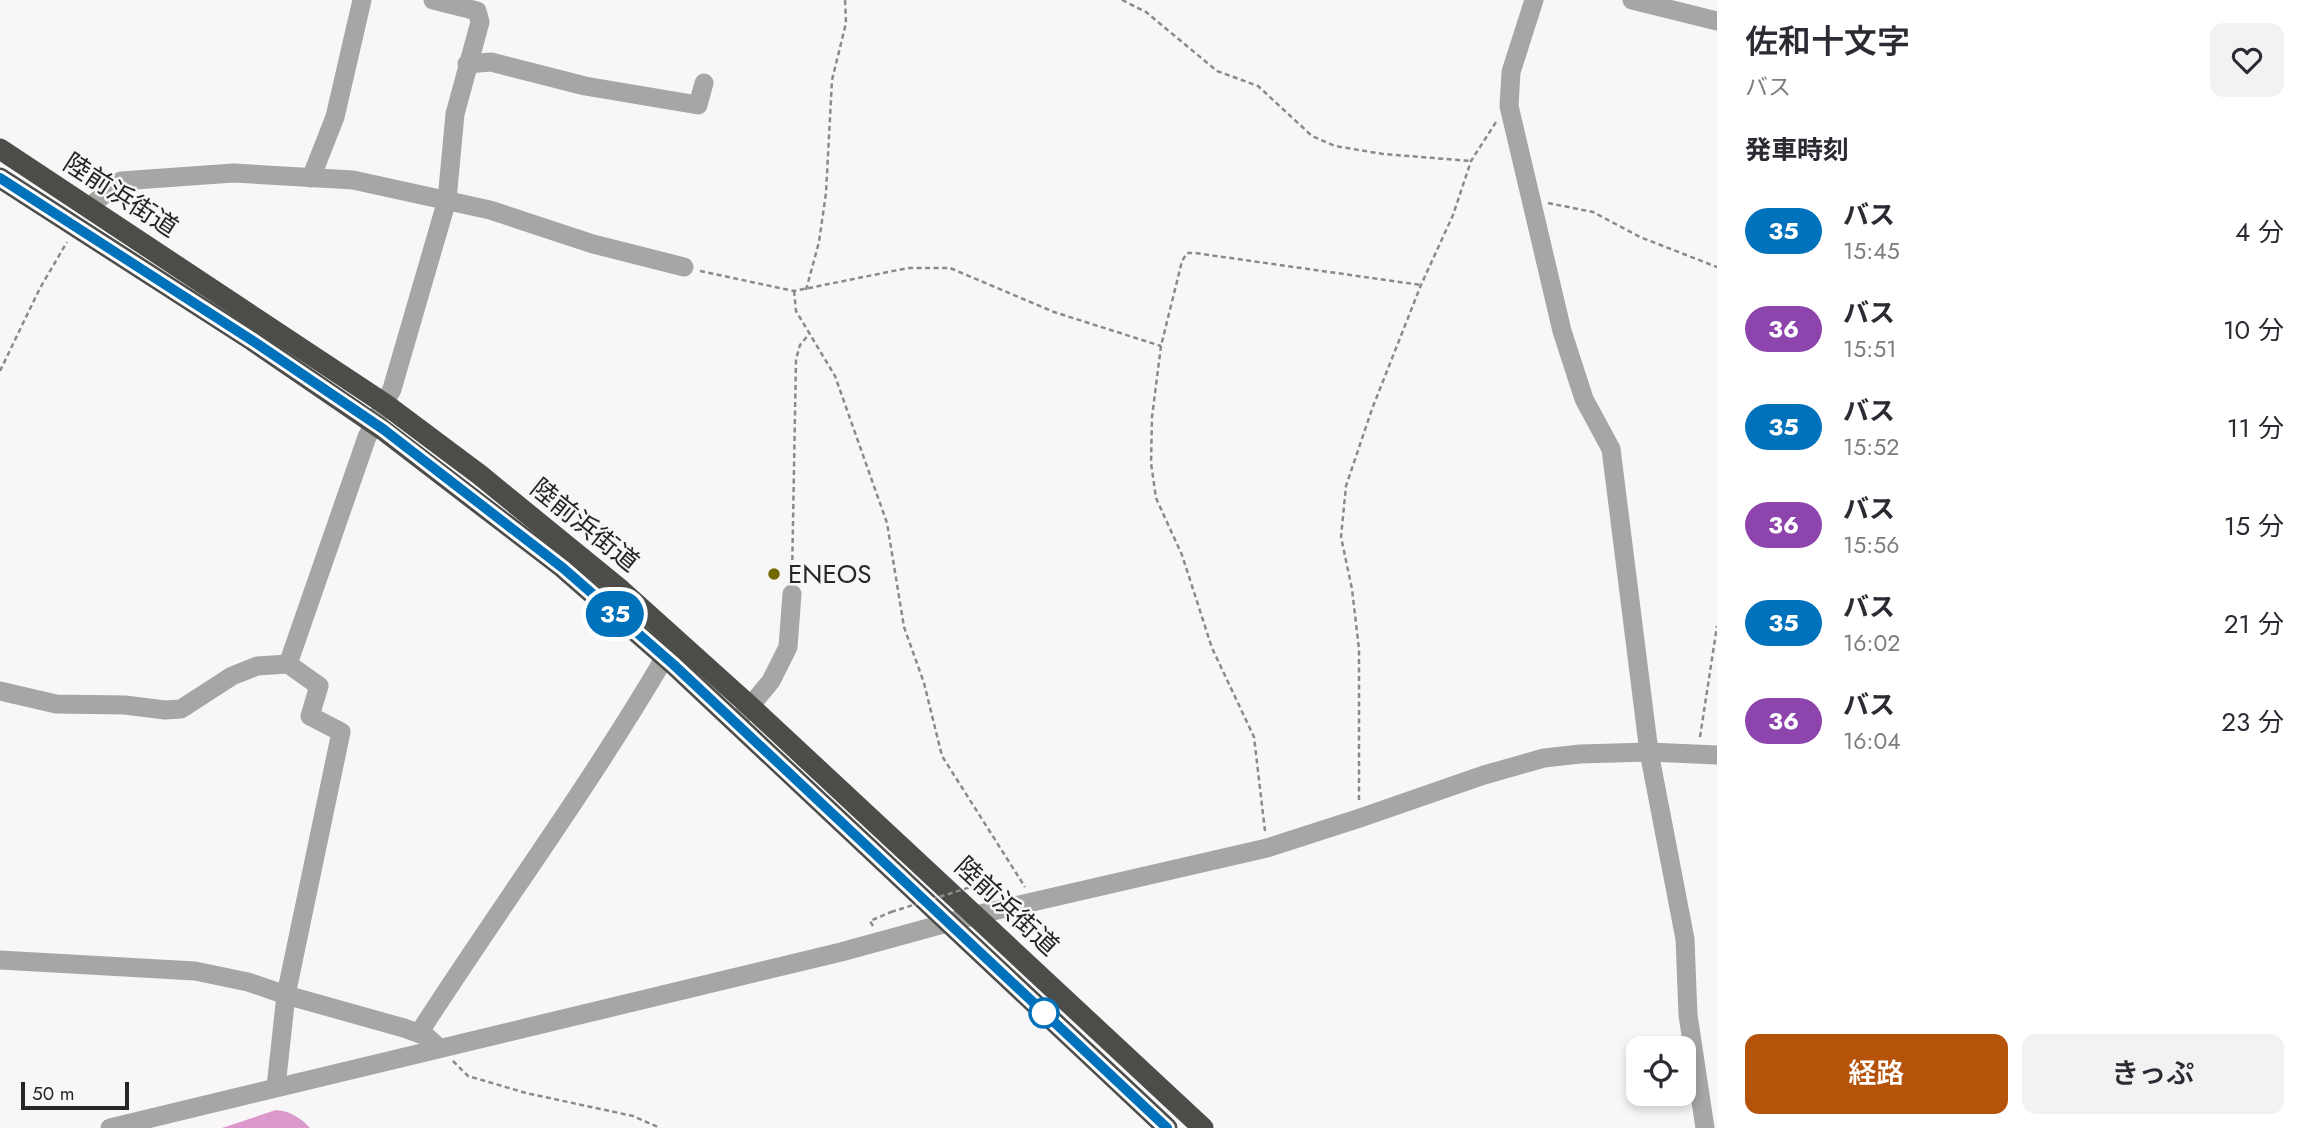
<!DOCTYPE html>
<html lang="ja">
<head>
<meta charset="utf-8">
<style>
	:root { --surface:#fff; --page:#f2f2f3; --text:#2b2b33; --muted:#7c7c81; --accent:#b45309 }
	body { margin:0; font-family:Jost,"Noto Sans JP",sans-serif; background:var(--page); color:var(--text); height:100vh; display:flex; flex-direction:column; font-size:26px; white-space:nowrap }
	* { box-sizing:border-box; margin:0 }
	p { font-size:23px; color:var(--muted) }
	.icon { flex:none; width:38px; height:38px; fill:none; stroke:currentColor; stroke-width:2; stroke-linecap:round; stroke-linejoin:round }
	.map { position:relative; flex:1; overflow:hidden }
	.drawer { display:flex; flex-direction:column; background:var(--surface); width:595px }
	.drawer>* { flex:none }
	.badge { padding:0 14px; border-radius:23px; font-size:24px; line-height:46px }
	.buttons { position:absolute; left:1626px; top:1036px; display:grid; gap:14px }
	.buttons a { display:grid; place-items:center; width:70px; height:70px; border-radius:14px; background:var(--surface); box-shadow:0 4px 10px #0003; font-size:35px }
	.scale { position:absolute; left:21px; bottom:18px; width:108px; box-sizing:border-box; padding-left:7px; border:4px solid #272627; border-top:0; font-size:19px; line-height:24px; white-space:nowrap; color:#272627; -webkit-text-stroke:5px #f9f6f8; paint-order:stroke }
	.map>.badge { position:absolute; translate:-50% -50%; box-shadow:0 0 0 4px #fff }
	h2 { padding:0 28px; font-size:26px; line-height:63px }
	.round { display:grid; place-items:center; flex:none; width:74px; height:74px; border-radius:14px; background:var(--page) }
	.headline { display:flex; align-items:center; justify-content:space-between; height:119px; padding:0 28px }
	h1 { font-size:33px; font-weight:600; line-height:52px }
	.primary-button { display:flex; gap:14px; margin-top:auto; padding:14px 28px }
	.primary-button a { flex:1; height:80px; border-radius:14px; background:var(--accent); color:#fff; font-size:28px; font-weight:600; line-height:80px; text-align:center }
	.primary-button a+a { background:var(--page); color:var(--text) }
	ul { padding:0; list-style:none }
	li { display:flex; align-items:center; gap:21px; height:98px; padding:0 28px }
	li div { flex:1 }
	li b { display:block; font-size:26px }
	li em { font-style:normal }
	li .badge { min-width:77px; font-weight:700; text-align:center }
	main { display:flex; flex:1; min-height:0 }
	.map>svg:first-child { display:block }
	.forest { fill:#db98ca }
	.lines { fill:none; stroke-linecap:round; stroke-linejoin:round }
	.path { stroke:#8b898a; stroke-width:2.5; stroke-dasharray:5 3.5; stroke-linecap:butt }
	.minor { stroke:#a6a6a4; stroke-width:19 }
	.highway { stroke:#4c4c49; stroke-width:21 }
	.path-bridge { stroke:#8b898a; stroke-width:2.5; stroke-dasharray:5 3.5; stroke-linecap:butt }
	.line-casing { stroke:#fff; stroke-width:16 }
	.line { stroke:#0072bc; stroke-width:10 }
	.poi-dot { fill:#726800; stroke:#f9f6f8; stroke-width:2.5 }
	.stop-dot { fill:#fff; stroke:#0072bc; stroke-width:3.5 }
	.labels { text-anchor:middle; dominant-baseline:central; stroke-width:5; stroke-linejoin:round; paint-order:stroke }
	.street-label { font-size:26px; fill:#272627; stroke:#f9f6f8 }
	.poi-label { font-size:26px; fill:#272627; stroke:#f9f6f8; text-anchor:start }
</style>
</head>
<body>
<main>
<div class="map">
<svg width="1717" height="1128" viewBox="0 0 1717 1128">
	<rect width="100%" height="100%" fill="#f9f6f8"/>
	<path class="forest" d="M276,1110C290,1111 301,1118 310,1128H222Z"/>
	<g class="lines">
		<g class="path">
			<path d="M1122,0L1146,12L1217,71L1258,86L1312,136L1335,146L1383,154L1471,161"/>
			<path d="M1548,203L1593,212L1640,237L1717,267"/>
			<path d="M700,271L794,291L908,268H950L1054,312L1161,346"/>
			<path d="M806,290L819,242L826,193L832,80L846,23L845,0"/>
			<path d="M794,291L796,311L835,376L887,523L904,627L924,683L942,756L1025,887"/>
			<path d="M0,371L40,288L67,242"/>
			<path d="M792,577L796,359L800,345L810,333"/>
			<path d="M1700,737L1717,626"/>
			<path d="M1359,800V649L1352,589L1341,537L1346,486L1372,409L1421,285L1453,215L1471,161L1496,122"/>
			<path d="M1265,831L1254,737L1212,648L1182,555L1156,498L1151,463L1152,417L1161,346L1182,261L1187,253H1195L1421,285"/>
			<path d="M965,884L984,876L986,882L974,886"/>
			<path d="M873,926L870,921L891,912"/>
			<path d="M453,1061L468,1076L526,1093L633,1116L660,1128"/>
		</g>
		<g class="minor">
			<path d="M1534,0L1511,72L1509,106L1562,331L1584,399L1611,449L1649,752L1685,939L1688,1015L1705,1128"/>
			<path d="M1632,0L1717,21"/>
			<path d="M467,64L491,62L585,86L698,105L704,83"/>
			<path d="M311,178L335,117L362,0"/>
			<path d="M89,207L121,181L233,173L353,180L490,210L593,244L684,267"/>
			<path d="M288,664L367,437L392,389L447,200L455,114L480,22L477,11L433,0"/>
			<path d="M0,691L56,704L125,705L165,710L181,709L232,676L257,666L288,664L319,686L310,716L341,732L286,995L276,1087"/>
			<path d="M741,717L771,681L788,647L792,594"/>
			<path d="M0,960L195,971L248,982L286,995L404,1028L426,1036L438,1047"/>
			<path d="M419,1033C500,907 589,787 665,657"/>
			<path d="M110,1128L841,952L976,915L1267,848L1360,818L1484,775L1544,758L1580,754L1649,752L1717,755"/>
		</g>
		<g class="highway">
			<path d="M0,149L385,404L480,475L621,590L751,707L1203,1128"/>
			<path d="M0,178L253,341L383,430L563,568L674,665L1167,1128"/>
		</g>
		<path class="path-bridge" d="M891,912L974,886"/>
	</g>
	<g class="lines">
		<g class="line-casing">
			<path id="line" d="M0,178L253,341L383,429L563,568L674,665L1167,1128"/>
		</g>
		<use href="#line" class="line"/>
	</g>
	<circle class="poi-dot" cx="774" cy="574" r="7"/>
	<circle class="stop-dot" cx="1044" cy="1013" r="14"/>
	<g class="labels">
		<g class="street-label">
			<text transform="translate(121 195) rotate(33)">陸前浜街道</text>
			<text transform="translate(585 525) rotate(39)">陸前浜街道</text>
			<text transform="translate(1007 906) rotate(43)">陸前浜街道</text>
		</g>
		<g class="poi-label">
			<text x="788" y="574">ENEOS</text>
		</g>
	</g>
</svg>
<div class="buttons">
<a><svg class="icon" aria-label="locate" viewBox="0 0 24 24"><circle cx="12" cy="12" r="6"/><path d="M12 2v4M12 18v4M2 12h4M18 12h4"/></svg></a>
</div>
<div class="scale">50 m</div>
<b class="badge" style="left:615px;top:614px;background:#0072bc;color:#fff">35</b>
</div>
<section class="drawer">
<div class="headline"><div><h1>佐和十文字</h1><p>バス</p></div><a class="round"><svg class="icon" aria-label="heart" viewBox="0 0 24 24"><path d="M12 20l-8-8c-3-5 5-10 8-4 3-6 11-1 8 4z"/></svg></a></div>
<h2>発車時刻</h2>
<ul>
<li><span class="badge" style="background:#0072bc;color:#fff">35</span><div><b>バス</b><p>15:45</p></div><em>4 分</em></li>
<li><span class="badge" style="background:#8e44ad;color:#fff">36</span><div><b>バス</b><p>15:51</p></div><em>10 分</em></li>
<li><span class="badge" style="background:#0072bc;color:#fff">35</span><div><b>バス</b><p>15:52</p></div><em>11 分</em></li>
<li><span class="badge" style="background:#8e44ad;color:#fff">36</span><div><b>バス</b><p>15:56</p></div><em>15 分</em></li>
<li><span class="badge" style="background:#0072bc;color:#fff">35</span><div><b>バス</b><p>16:02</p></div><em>21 分</em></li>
<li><span class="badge" style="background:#8e44ad;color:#fff">36</span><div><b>バス</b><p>16:04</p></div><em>23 分</em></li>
</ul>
<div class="primary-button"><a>経路</a><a>きっぷ</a></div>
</section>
</main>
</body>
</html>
